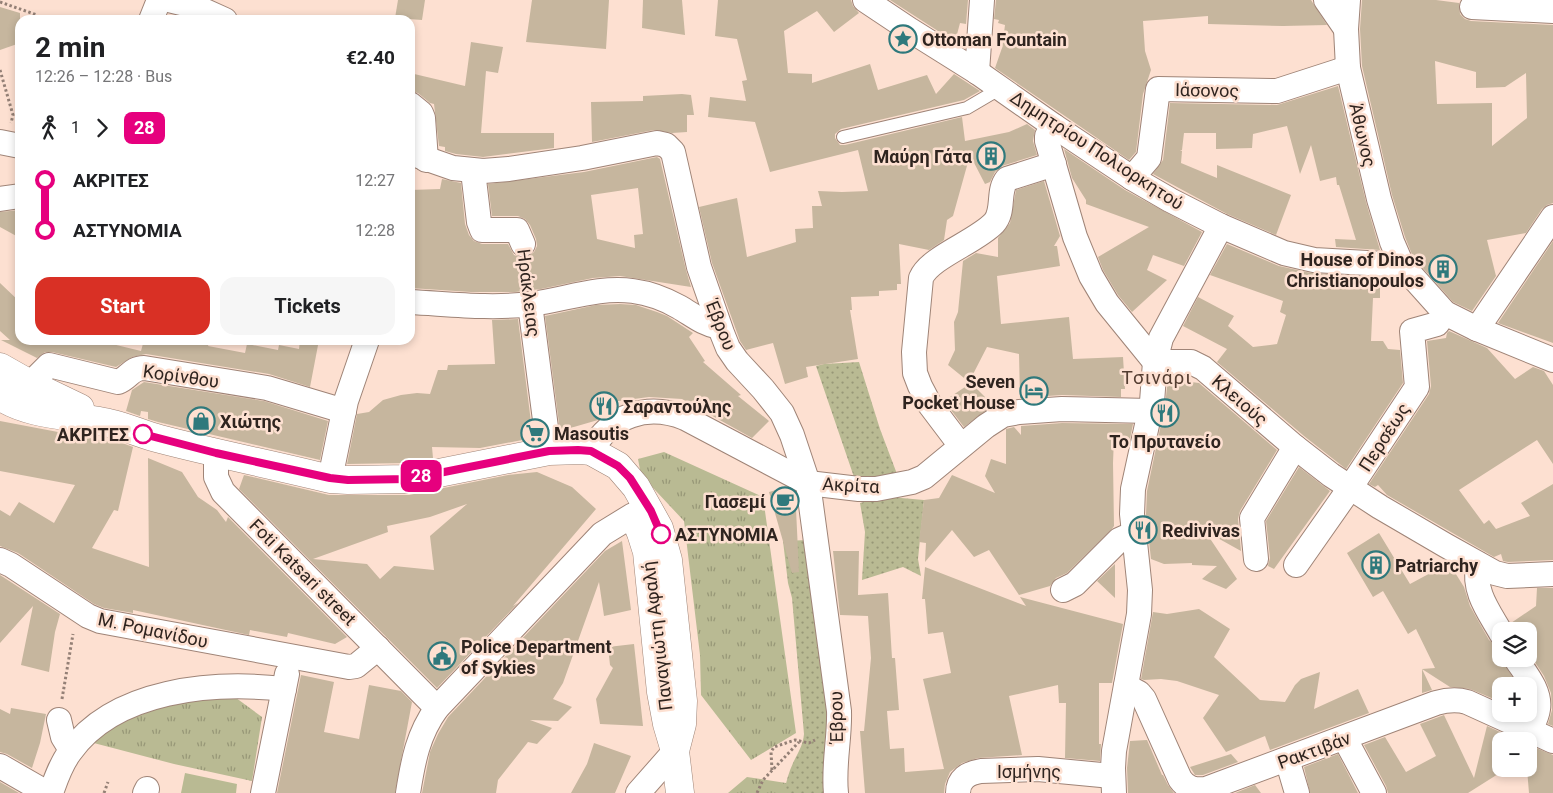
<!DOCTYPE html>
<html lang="en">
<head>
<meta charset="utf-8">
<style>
	:root { --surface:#fff; --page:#f6f6f6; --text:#202124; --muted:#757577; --accent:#d93025 }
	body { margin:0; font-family:Roboto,sans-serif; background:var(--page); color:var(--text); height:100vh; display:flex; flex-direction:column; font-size:19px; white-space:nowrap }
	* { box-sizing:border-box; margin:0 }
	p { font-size:16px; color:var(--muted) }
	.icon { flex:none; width:28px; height:28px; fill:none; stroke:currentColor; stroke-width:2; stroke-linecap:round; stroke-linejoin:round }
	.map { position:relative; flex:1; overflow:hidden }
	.panel { position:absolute; left:15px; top:15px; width:400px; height:330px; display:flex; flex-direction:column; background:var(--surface); border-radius:15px; box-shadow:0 2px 8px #0003 }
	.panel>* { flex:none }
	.badge { padding:0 10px; border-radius:8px; font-size:18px; line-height:32px }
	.controls { position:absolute; left:1492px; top:622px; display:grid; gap:10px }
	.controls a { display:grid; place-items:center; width:45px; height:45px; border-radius:10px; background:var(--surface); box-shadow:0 2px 8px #0003; font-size:25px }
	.map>.badge { position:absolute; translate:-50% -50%; box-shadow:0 0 0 2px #fff }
	.legs { display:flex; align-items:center; gap:8px; height:55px; padding:0 20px; font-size:16px }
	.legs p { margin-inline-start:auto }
	.headline { display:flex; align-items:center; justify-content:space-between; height:85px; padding:0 20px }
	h1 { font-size:28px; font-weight:700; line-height:38px }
	.cta { display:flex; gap:10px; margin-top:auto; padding:10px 20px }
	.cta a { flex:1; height:58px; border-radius:15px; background:var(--accent); color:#fff; font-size:20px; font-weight:700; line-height:58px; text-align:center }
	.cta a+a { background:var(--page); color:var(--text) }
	ul { padding:0 20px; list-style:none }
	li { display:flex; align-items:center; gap:18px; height:50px; font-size:19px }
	li i { display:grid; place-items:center; width:8px; height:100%; margin:0 6px; background:currentColor }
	li i::after { content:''; width:12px; height:12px; margin:-6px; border:4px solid; border-radius:50%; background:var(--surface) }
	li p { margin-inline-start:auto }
	li:first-child i { background:linear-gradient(#0000 50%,currentColor 0) }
	li:last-child i { background:linear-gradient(currentColor 50%,#0000 0) }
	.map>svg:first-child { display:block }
	.grass { fill:url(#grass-dots) }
	.park { fill:url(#park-tufts) }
	.pitch { fill:#b9ba93 }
	.building { fill:#c6b69e; fill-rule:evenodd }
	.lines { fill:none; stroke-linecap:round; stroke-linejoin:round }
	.lane-casing { stroke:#9f8477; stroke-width:14 }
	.street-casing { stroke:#9f8477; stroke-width:26 }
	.secondary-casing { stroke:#9f8477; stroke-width:29 }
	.path { stroke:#948076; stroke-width:3; stroke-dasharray:2.5 2.5; stroke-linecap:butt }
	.lane { stroke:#fff; stroke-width:12 }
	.street { stroke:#fff; stroke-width:24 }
	.secondary { stroke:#fff; stroke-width:28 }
	.line-1-casing { stroke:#fff; stroke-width:11 }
	.line-1 { stroke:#e6007e; stroke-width:8 }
	.stop-1-dot { fill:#fff; stroke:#e6007e; stroke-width:2.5 }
	.labels { text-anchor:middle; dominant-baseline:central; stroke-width:5; stroke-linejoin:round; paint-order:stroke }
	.poi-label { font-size:18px; font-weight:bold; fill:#2f241f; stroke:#fde0d1; text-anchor:start }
	.street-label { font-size:18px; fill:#2f241f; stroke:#fde0d1 }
	.stop-label { font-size:18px; font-weight:bold; fill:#2f241f; stroke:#fde0d1; text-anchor:end }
	.neighbourhood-label { font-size:19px; letter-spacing:1px; fill:#543d31; stroke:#fde0d1 }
</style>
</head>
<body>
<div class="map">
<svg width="1553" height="793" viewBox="0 0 1553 793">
	<defs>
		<pattern id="grass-dots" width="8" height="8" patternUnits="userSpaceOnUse" patternTransform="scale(1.25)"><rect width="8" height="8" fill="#b9ba93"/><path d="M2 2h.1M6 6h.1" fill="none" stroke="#979777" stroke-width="1.8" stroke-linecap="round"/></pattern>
		<pattern id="park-tufts" width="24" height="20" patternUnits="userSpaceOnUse" patternTransform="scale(1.25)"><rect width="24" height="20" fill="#b9ba93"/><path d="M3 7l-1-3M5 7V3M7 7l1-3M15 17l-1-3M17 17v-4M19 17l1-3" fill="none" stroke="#979777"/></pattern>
	</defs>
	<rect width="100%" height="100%" fill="#fde0d1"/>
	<g class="grass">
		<path d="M859,362L880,429L897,474L855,480L816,366L824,364Z"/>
		<path d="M890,497L924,500L918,559L921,576L903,567L862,580L865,532L860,503L878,498Z"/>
		<path d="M808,540L830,704L829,793H784C786,781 790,768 796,757C800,749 803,744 804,734L792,598L788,583L783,541Z"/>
	</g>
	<g class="park">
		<path d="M664,452L763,497L796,733L751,760L701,695L700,655L684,521L641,475L638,459Z"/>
		<path d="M232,695L262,717L252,781L174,764L90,742L121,722L182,700Z"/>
		<path d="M747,777L786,783V793H728Z"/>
	</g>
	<path class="pitch" d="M185,773L237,784L236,793H181Z"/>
	<g class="building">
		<path d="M398,0H425L422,20L395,18Z"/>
		<path d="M532,0H609L606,49L526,42Z"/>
		<path d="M643,0H682L685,35L642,28Z"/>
		<path d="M718,0H851L853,6L859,13L834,32L817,11L784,31L788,73L812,74V83L870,64L878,90L927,75L936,94L954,74L980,91L964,100L841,129L835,134V138L840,145H845L962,117L965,141L1009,132L1027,124L1035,130L1033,141L1037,155L1002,166L995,172L990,182L985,184L970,155L953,216L947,220L944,240L929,250L899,244L901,284H897V290L879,291V296L851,297L852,310H850L858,359L806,367L808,377L785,384L773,343L746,350L740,341L712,263L699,207L737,198L747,257L796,242L795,229L813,228L812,206H822L818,191L842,192L868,191L858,150L770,172L755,122L708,117L710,97L746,101L742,81L747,80L737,39L715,36Z"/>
		<path d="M890,0H968L966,24L960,23L955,42Z"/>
		<path d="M996,0H1311L1327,25L1283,26L1208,24V16L1143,21L1145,51L1151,70L1143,94L1136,152L1129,160L995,68L1002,48L1005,25L998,23L999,20L994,19Z"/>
		<path d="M1362,0H1436L1459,3L1460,14L1465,19L1471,21L1553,25V203L1547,205L1542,209L1526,233L1487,240L1496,276L1472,311L1453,302L1413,257L1405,237L1392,195L1362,66L1360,29ZM1435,61L1476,72V88L1505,87L1526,73L1527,118L1492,146V103L1437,104Z"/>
		<path d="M0,7L20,13V43L0,50Z"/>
		<path d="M471,42L503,47L498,73L486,71L481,133H554V148L483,157L456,154L445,151V147L439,146L434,104L430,103L418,93L410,91V73L465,86Z"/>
		<path d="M1338,86L1366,202L1380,250L1336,247L1335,239L1356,240L1339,185H1337L1336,177L1320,181L1311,145L1300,174L1287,126L1253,134L1252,148L1216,149V133H1184L1182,150H1180L1182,151L1181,163L1217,178V165L1291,195L1276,235L1227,214L1153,174L1163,160L1170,103L1277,105Z"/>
		<path d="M682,94L691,95L694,115H687V132L672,133L654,130L592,142L591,102L643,101V96Z"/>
		<path d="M1064,149L1125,190L1202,232L1184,266L1153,255L1147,270L1167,280L1132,312L1118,295L1103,270L1098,257L1149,227L1086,204V200L1072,178Z"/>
		<path d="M657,157L660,159L686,270L691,287L620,276L593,278L541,289L515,292H471L410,288V190L440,189L442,179L461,183L465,224L469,235L474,241L482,244H508L514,255L522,258L529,256L534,252L537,246L536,239L530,225L525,219L518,216H492L488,184L584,172ZM638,188L643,234L634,235L635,248L597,239L591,195Z"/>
		<path d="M1044,181L1060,236L1054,246H1057L1060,266L997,276L1001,324L1069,317L1073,359L1123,357L1125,389H1121V397L1062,395L1020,398L1019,354L987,347L969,382L948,365L955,350L954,322L958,312L963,261L976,253L998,257V238L1010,223L1016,190Z"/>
		<path d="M20,210V238L0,227V212Z"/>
		<path d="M1553,241V343L1498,323Z"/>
		<path d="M1227,244L1279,266L1311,273L1380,278V298H1373L1371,341H1383L1388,349L1400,350L1403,383L1346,469L1304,436L1217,362L1227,349L1183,326L1198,297L1234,316L1228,326L1253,347L1277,344L1286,315L1280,312L1283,301L1210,275Z"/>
		<path d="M0,283L20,302V340H109L108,343L141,351L144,340H210L208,346L245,353L247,344L278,350L279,345L299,349L300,340H319L310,387L269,374L146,354L132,357L116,367L52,352H45L37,358L1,340H10L0,331Z"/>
		<path d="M620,304L636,305L657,312L667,316L693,333L689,337L705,361L703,362L741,395L738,396L769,421L752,438L682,399L649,397L611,402L613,408L598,420L560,431L545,316L596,305Z"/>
		<path d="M518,319L533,438L480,448L432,447L433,458L407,463L347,464L357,414L369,412L383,400L401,395L417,393L430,394L438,370H447L448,365L495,364L492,320Z"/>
		<path d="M1449,331L1487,348L1515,379L1533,367L1544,371L1553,385V464L1537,440L1459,490L1484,524L1489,520L1496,529L1530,516L1521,503L1553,484V560L1508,562L1503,561L1501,554L1494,557L1387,495L1378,485L1375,487L1369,484L1429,394L1431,386L1427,341L1446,338L1447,333Z"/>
		<path d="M1168,379L1199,383L1277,450L1240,511L1238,519L1241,551L1205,531L1237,579L1226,589L1202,579L1217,566L1192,565V563L1164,564L1151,559L1146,514L1147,491L1165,405Z"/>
		<path d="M144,382L264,401L328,421L320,460L158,422L148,419V412L141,411L140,416L126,411L132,390Z"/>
		<path d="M971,383L993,405L964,427L944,401Z"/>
		<path d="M0,421L116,443L117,441L133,447L118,511L114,510L92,548L149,567L148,458L182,472L198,497L217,510L226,522L228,517L347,637L335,644L288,633L287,637L250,630L249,635L133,610V613L104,608L94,604L18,553L0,546V510L10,516L19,502L54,523L75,485L0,471Z"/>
		<path d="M1062,423L1133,424L1130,439L1114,438L1113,463L1114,526L1112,529L1067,573L1056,578L1050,586L1019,595L989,550L974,557L952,530L925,562L926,543L919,542L924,500L939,498L952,475L995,493L985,476L991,459L1006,464V429L1014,427L1021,435V426Z"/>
		<path d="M1299,467L1330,491L1274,569L1268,566L1270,558L1266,521Z"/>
		<path d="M537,472L572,487L596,509L513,606L518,603L437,688L239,489L244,475L329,495H409L508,475ZM467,504L430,536L434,570L394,566L380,579L367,564L313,559L388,532L387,526L430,517Z"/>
		<path d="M787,487L794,491L798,508L796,509L799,572L792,573L769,492Z"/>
		<path d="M1379,533L1410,584L1449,563L1464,587L1470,606L1489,640L1495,645L1501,647V659L1518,686H1501V702L1470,689L1450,687L1422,669L1432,690L1422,693V669L1435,668L1416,629L1408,634L1383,591L1373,597L1347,553Z"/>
		<path d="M622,541L631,610L604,616L599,582L563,683L553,699L572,707L558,721L530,720L552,728L537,744L528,742L498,780L496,793H422L430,752L438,734L448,717L605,551Z"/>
		<path d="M833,551H859L858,595L888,593L892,658H895L899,710L887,711L890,749L904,748L905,772L944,769L923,679L951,673L943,632L928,634L925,599H922L925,567L1026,606L1020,597L1123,624L1112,683H1099V744H1101L1100,761L1065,758L1066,703H1059L1058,685L1009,696L1022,755L978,758L962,763L950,772L945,784L944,793H865L860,731H864L871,658L868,616L840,615Z"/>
		<path d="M1115,564V598L1097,581Z"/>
		<path d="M0,575L60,614L55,632L49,672L21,665L33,606L0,643Z"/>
		<path d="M1537,588H1553V726L1548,724L1552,710L1551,693L1544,676L1529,653V631H1514L1511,623L1536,606Z"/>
		<path d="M1199,609L1230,629L1214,657L1260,700L1285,702L1295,685L1301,679L1320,672L1314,709L1358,689L1369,713L1270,750L1265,736L1226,752L1203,718L1219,695L1177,681L1161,679L1144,680L1141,679L1153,612L1167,614Z"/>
		<path d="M634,644L643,726L600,724L596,699L613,668L610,665L608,647Z"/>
		<path d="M301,675L334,682L324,732L359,739L369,685L401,691L412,702L395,793H277Z"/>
		<path d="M11,708L46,714L40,743L32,768L7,754L0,752V709L10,714Z"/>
		<path d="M1444,715L1474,778L1487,726L1520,741H1501V769H1506L1468,793H1388L1386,786L1364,745L1385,737L1406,772L1436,756L1420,724Z"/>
		<path d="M1147,740L1162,775H1163L1168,785L1174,793H1128L1127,768L1130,741Z"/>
		<path d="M594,743L631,756L615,793H571L587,764Z"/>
		<path d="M1529,745L1553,755V793H1529L1527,769H1529Z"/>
		<path d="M1231,754L1238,762L1203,775H1195L1190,767Z"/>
		<path d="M1338,754L1358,793H1310L1304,767Z"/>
		<path d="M0,782L19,793H0Z"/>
		<path d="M1255,785L1261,793H1235Z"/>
	</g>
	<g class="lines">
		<g class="lane-casing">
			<path id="lane" d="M843,137L967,108L1001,88"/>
		</g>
		<g class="street-casing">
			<g id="street">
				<path d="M169,0L194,6L225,20"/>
				<path d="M865,0L910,30L977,72L1054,126L1132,178L1170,200L1221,226L1284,253L1314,260L1402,265"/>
				<path d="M1326,0L1346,29"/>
				<path d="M1348,0L1346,29L1348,68L1379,199L1392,242L1402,265L1445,313L1477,329L1553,360"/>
				<path d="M1472,7L1553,11"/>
				<path d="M151,20L159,0"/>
				<path d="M977,72L982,0"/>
				<path d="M410,104L421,113L423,118L426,160"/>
				<path d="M1054,126L1047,136V141L1075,237L1091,276L1107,303L1155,362"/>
				<path d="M0,142L20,146"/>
				<path d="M410,153L453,168L483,171L509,169L582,158L657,143L666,145L673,152L699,267L722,333L728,348L737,361L763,389L782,413L792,435L808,483L839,711C840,738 833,765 836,793"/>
				<path d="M473,171L479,222L482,230H517L523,244"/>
				<path d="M1132,178L1149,158L1158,89L1277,91L1348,68"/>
				<path d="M0,199L20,196"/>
				<path d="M410,302C450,304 491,309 531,304C564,300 599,286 633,291C648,293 665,299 679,307C693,315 703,324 719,327"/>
				<path d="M530,304L549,451"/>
				<path d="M1477,329L1553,217"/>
				<path d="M1155,362H1191L1203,368L1295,447L1331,475L1380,507L1445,545L1495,573L1507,576L1553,574"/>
				<path d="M30,384L49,365L118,382C129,378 131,368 144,368L267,388L344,411"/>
				<path d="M961,446L930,405L920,386L915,373L914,352L921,278C930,257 976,242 994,223C1005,211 997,191 1007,179L1054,164"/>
				<path d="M591,451C611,415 647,403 685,418L808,483L859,489H876L912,482L924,477L986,426L1003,415L1019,412L1062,409L1150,411"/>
				<path d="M216,453V477L223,492L437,708"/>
				<path d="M330,479L346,401L367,340"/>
				<path d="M1256,559L1252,518L1295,447"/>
				<path d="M0,560L11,565L88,616L100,621L349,667L356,666L378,648"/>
				<path d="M1478,564C1473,592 1488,610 1501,633"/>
				<path d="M1296,565L1350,488L1417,387L1412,331L1437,324L1445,313"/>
				<path d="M1063,590L1075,584L1119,540L1128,536H1135"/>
				<path d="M1516,659C1525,673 1541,691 1538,709C1537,717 1533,724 1530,731"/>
				<path d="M1126,686L1139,693L1144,699L1180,779C1187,789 1195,790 1206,789L1436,703C1447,700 1456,699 1467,702L1553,741"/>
				<path d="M59,720L63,737L71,750"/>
				<path d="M1345,739L1374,793"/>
				<path d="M1287,759L1297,793"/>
				<path d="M0,766L47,793"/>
				<path d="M51,793C56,778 61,764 70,752C115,689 213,681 284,689"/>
				<path d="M145,793L147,789"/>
				<path d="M263,793L287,674"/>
				<path d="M408,793C413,761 418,734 437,708L602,534L633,515"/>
				<path d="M638,793L675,751"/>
				<path d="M958,793C958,779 968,773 981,771L1038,769L1112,776"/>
				<path d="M1114,793L1113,768L1114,751L1139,614L1140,590L1132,514L1133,489L1152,402L1155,362L1161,338L1221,226"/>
			</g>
		</g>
		<g class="secondary-casing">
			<g id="secondary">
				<path d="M0,367L30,384L80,408"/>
				<path d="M0,396C29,417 79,415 113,424C129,428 144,435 160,439C217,454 274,465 330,479L348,480L409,479L549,451L581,450L591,451L618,466L636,487L659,528L668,560L683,701L682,724L675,751"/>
				<path d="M635,518L641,533L647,552L661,692L667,724L675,751L680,793"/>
			</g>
		</g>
		<g class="path">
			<path d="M0,2L37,15L38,20"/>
			<path d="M0,70L13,115L11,123"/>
			<path d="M526,265L528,284"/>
			<path d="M62,699L73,634"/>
			<path d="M772,770L771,752L774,747L795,740L809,743L815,740"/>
			<path d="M104,793L108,782"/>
			<path d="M757,793L763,780L799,742"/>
		</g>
		<use href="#lane" class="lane"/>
		<use href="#street" class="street"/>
		<use href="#secondary" class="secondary"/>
	</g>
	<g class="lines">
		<g class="line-1-casing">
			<path id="line-1" d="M143,434L216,453L330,478L348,480L409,479L549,451L578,450L591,451L618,466L630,478L651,511L661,534"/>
		</g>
		<use href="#line-1" class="line-1"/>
	</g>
	<defs>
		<g id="sight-ring" transform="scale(1.4375)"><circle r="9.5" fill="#fde0d1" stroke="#2f797c" stroke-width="1.5"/><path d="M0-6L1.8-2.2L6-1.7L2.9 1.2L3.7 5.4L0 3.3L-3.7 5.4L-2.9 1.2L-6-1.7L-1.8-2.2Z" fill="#2f797c"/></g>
		<g id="building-ring" transform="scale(1.4375)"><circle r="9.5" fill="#fde0d1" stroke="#2f797c" stroke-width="1.5"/><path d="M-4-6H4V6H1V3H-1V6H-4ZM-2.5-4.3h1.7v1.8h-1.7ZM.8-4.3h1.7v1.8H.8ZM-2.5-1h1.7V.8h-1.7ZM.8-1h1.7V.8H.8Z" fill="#2f797c"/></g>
		<g id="hotel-ring" transform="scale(1.4375)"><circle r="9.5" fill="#fde0d1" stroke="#2f797c" stroke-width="1.5"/><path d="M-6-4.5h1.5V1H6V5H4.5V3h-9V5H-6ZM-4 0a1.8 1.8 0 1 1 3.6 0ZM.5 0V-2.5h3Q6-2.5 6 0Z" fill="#2f797c"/></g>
		<g id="restaurant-ring" transform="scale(1.4375)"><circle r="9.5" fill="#fde0d1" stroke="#2f797c" stroke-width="1.5"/><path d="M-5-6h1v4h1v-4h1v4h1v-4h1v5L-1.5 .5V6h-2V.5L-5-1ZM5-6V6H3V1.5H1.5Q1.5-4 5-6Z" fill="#2f797c"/></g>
		<g id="shop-ring" transform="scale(1.4375)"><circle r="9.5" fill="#fde0d1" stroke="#2f797c" stroke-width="1.5"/><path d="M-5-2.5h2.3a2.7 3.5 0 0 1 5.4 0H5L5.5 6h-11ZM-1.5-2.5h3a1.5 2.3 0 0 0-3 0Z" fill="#2f797c"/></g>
		<g id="supermarket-ring" transform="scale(1.4375)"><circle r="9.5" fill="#fde0d1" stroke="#2f797c" stroke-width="1.5"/><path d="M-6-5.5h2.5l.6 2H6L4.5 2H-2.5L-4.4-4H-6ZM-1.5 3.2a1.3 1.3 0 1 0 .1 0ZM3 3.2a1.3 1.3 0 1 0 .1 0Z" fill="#2f797c"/></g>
		<g id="cafe-ring" transform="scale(1.4375)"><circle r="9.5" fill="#fde0d1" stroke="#2f797c" stroke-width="1.5"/><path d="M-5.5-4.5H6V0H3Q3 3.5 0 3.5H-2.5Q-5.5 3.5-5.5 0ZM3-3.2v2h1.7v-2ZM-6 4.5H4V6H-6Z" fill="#2f797c"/></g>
		<g id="civic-ring" transform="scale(1.4375)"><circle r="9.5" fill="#fde0d1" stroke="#2f797c" stroke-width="1.5"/><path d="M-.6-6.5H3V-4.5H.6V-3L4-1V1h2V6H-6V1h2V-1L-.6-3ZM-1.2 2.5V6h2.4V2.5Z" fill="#2f797c"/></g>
	</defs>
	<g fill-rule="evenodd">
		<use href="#sight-ring" x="903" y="39"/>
		<use href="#building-ring" x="991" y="156"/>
		<use href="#building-ring" x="1443" y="269"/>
		<use href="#hotel-ring" x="1034" y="391"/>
		<use href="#restaurant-ring" x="604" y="406"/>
		<use href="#restaurant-ring" x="1165" y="413"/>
		<use href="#shop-ring" x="201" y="421"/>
		<use href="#supermarket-ring" x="535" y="433"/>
		<use href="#cafe-ring" x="785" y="501"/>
		<use href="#restaurant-ring" x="1143" y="530"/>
		<use href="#building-ring" x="1376" y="565"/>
		<use href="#civic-ring" x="442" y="656"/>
	</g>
	<g class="stop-1-dot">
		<circle cx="143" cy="434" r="9"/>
		<circle cx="661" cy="534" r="9"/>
	</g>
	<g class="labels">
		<g class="poi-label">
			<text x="922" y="39">Ottoman Fountain</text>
			<text x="972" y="156" text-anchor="end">Μαύρη Γάτα</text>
			<text x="1424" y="259" text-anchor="end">House of Dinos<tspan x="1424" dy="21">Christianopoulos</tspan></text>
			<text x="1015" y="381" text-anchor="end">Seven<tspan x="1015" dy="21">Pocket House</tspan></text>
			<text x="623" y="406">Σαραντούλης</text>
			<text x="220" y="421">Χιώτης</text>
			<text x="554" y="433">Masoutis</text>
			<text x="1165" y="441" text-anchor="middle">Το Πρυτανείο</text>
			<text x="766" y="501" text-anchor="end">Γιασεμί</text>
			<text x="1162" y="530">Redivivas</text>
			<text x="1395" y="565">Patriarchy</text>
			<text x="461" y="646">Police Department<tspan x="461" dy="21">of Sykies</tspan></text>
		</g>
		<g class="street-label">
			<text transform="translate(1207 90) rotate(1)">Ιάσονος</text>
			<text transform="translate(1363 135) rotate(77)">Άθωνος</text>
			<text transform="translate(1097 150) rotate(33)">Δημητρίου Πολιορκητού</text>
			<text transform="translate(529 293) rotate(83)">Ηράκλειας</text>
			<text transform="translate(721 325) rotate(68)">Έβρου</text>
			<text transform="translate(181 376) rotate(8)">Κορίνθου</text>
			<text transform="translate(1240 400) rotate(41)">Κλειούς</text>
			<text transform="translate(1384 437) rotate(-57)">Περσέως</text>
			<text transform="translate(851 485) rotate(3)">Ακρίτα</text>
			<text transform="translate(303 572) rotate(45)">Foti Katsari street</text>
			<text transform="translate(153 630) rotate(12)">Μ. Ρομανίδου</text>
			<text transform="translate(657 636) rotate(-97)">Παναγιώτη Αφαλή</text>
			<text transform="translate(836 717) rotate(-91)">Έβρου</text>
			<text transform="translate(1314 750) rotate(-20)">Ρακτιβάν</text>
			<text x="1029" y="771">Ισμήνης</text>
		</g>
		<g class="stop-label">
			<text x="129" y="434">ΑΚΡΙΤΕΣ</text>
			<text x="675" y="534" text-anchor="start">ΑΣΤΥΝΟΜΙΑ</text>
		</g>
		<g class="neighbourhood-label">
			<text x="1157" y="377">Τσινάρι</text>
		</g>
	</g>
</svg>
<div class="controls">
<a><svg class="icon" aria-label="layers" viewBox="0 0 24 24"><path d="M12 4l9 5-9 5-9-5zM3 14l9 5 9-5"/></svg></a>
<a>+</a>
<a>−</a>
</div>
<b class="badge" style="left:421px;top:476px;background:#e6007e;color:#fff">28</b>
<section class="panel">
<div class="headline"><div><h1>2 min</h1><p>12:26 – 12:28 · Bus</p></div><b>€2.40</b></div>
<div class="legs"><svg class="icon" aria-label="walk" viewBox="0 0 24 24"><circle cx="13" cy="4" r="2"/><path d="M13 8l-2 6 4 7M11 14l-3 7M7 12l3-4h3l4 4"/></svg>1<svg class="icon" aria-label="forward" viewBox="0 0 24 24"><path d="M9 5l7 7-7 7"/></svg><b class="badge" style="background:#e6007e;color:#fff">28</b></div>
<ul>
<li><i style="color:#e6007e"></i><b>ΑΚΡΙΤΕΣ</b><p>12:27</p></li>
<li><i style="color:#e6007e"></i><b>ΑΣΤΥΝΟΜΙΑ</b><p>12:28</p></li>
</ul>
<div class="cta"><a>Start</a><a>Tickets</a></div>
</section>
</div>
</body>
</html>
